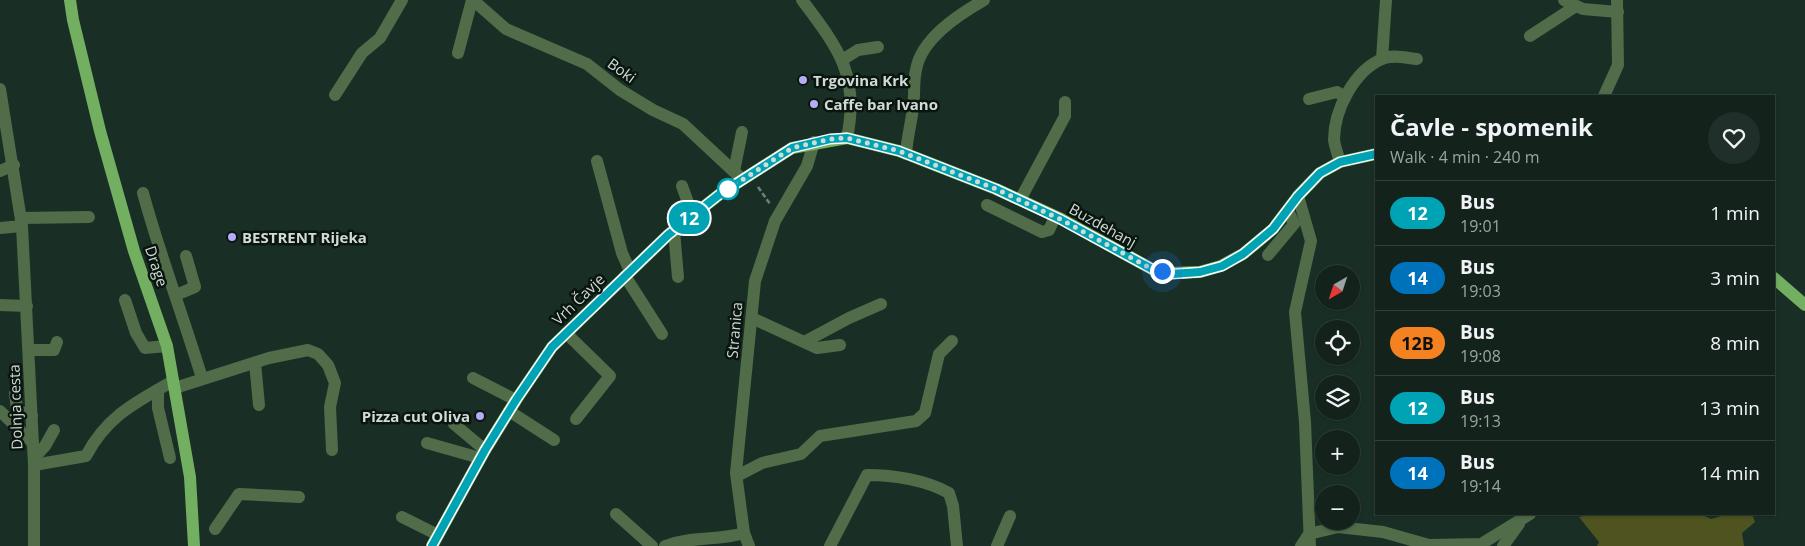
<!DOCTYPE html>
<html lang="en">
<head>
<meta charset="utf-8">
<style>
	:root { --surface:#13231c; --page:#202f29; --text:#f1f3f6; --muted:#9da4a3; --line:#32403b }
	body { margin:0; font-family:"Open Sans",sans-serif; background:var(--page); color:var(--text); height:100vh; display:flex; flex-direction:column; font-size:19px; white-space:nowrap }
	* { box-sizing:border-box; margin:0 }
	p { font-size:16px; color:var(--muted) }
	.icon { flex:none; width:28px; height:28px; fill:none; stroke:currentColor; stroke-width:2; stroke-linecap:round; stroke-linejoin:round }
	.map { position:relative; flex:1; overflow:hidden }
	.drawer { position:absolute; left:1375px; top:95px; width:400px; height:420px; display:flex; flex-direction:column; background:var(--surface); border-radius:0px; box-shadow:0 1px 4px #0004,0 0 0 1px var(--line) }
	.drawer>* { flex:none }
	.badge { padding:0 10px; border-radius:16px; font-size:18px; line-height:32px }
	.needle { width:32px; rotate:219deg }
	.tools { position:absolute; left:1315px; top:265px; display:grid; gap:10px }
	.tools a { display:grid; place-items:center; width:45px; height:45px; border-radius:50%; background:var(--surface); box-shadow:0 1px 4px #0004,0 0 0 1px var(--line); font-size:25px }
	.you { position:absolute; width:25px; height:25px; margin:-12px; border:4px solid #fff; border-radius:50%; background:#1a73e8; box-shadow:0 0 0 8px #1a73e833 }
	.map>.badge { position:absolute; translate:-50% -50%; box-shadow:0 0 0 2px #fff }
	.round { display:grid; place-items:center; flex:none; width:52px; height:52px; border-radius:26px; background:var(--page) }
	.summary { display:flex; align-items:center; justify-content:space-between; height:85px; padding:0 15px }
	h1 { font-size:24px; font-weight:700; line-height:38px }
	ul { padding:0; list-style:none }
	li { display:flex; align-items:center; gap:15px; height:65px; padding:0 15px; border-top:1px solid var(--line) }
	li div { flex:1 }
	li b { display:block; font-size:19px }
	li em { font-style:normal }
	li .badge { min-width:55px; font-weight:700; text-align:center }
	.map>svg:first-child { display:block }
	.green { fill:#4e531f }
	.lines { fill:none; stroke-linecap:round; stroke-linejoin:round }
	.path { stroke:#6f8078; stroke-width:2.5; stroke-dasharray:5 2.5; stroke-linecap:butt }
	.minor { stroke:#506c48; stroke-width:12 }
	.major { stroke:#72af61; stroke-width:12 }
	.line-casing { stroke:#fff; stroke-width:11 }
	.line { stroke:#00a3b4; stroke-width:8 }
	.walk { stroke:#cfdcd5; stroke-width:5; stroke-dasharray:0 9 }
	.poi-dot { fill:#b5acf8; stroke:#0b1510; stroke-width:2 }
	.stop-dot { fill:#fff; stroke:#00a3b4; stroke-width:2.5 }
	.labels { text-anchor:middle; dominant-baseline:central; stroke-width:5; stroke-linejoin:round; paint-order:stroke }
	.street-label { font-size:15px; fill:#cfdcd5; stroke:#0b1510 }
	.poi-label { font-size:15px; font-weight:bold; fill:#cfdcd5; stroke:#0b1510; text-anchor:start }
</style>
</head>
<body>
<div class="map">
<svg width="1805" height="546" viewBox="0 0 1805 546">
	<rect width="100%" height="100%" fill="#192f25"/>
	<path class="green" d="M1592,514H1700L1711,519L1728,514H1752L1755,522L1742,533L1744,546H1597L1599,542L1579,517Z"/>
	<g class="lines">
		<path class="path" d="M758,187L770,204"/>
		<g class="minor">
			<path d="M473,0L506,29L587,64L620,90L653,110L683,124L742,179"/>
			<path d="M802,0C838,48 860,75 847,138"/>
			<path d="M1564,0L1583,9L1618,12"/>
			<path d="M1530,36L1576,6"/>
			<path d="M458,53L472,0"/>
			<path d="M1382,59L1386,0"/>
			<path d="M842,60L858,50L878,47"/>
			<path d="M0,89L22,226L34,465V546"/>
			<path d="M335,95L362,53L380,38L402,0"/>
			<path d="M1604,96L1618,65L1617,0"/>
			<path d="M1309,99L1337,92L1345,97"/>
			<path d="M906,154C907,138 911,124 913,108C915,96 913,82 916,70C921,39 958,15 984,0"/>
			<path d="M597,161L622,253L630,271"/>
			<path d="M1340,162C1338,155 1335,147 1334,140C1334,110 1354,71 1382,59C1392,54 1406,58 1417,59"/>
			<path d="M0,171L14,165"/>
			<path d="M734,171L742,132"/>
			<path d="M682,186L693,216"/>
			<path d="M143,193C160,255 183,316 202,378"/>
			<path d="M1298,196L1311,241L1295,312L1305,422L1310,546"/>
			<path d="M1020,200L1065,116V102"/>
			<path d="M987,205L1042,232L1049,230L1055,217"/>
			<path d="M21,218L89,217"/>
			<path d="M0,228L22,226"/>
			<path d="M674,231L678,277"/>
			<path d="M1268,255L1294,224L1288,210"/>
			<path d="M625,276L662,334"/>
			<path d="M176,295L195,287L186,256"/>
			<path d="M125,300L136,333L145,348L167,346"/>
			<path d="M0,305L27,306"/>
			<path d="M752,318L817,348L840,345"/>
			<path d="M566,333L610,376L576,419"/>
			<path d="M806,341L849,318L881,304"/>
			<path d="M29,350H54L57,342"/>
			<path d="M255,363L259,405"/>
			<path d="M473,378L516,400"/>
			<path d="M175,388L269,358L308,350L318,354L328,365L335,383L330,407L332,450"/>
			<path d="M158,390V408L170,458"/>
			<path d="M15,393L17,410L32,416"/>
			<path d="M0,411L33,443"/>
			<path d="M509,411L554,440"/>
			<path d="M454,424L485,450"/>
			<path d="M427,443L480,458"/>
			<path d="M34,458L45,446L54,430"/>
			<path d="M34,465L86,456C107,416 136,402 173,381"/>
			<path d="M737,476L762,463L801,454L820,436L916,421L925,413L939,354L952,341"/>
			<path d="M616,514L652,546"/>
			<path d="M402,517L438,535"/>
			<path d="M215,529L239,494L299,497"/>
			<path d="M665,546C691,536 718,541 744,533"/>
			<path d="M749,546L744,533L736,473L755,281L775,221L807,166L814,142"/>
			<path d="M830,546L867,475C894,475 926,480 949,493L953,506L957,546"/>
			<path d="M997,546L1010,516"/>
			<path d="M1301,546L1309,534L1338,527L1383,532L1429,545L1481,544L1530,514"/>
			<path d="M1503,546L1519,524"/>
		</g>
		<g class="major">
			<path d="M70,0L73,20L100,131L134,251L167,346L190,477L194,546"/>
			<path d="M1774,278L1805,305"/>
			<path d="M432,546L485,450L516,400L552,347L668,235L720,194L792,148L847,138L899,151L996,189L1061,219L1152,269L1172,273L1200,272L1221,266L1243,254L1273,229L1298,196L1320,173L1340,162L1376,154"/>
		</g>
	</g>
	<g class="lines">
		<g class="line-casing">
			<path id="line" d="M432,546L485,450L516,400L552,347L668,235L720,194L792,148L830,139L847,138L899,151L996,189L1060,219L1152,269L1172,274L1200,272L1222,266L1243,254L1273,229L1298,196L1320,173L1340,162L1376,154"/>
		</g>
		<use href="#line" class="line"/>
		<path class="walk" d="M728,189L792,148L830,139L847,138L899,151L996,189L1060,219L1152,269L1162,271"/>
	</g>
	<g class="poi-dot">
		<circle cx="803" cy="80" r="5"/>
		<circle cx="814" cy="104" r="5"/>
		<circle cx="232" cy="237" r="5"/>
		<circle cx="480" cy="416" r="5"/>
	</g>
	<circle class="stop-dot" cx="728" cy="189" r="10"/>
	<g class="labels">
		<g class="street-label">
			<text transform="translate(622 70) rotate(36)">Boki</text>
			<text transform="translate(1103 225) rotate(29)">Buzdehanj</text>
			<text transform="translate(157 266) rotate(72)">Drage</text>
			<text transform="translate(578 299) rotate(-44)">Vrh Čavje</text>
			<text transform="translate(734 330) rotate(-85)">Stranica</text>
			<text transform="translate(15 407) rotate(-92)">Dolnja cesta</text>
		</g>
		<g class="poi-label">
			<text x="813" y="80">Trgovina Krk</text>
			<text x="824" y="104">Caffe bar Ivano</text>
			<text x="242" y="237">BESTRENT Rijeka</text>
			<text x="470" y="416" text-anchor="end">Pizza cut Oliva</text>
		</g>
	</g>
</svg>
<div class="tools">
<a><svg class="needle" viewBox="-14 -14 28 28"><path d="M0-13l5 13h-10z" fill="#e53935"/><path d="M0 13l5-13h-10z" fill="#9da4a3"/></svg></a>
<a><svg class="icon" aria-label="locate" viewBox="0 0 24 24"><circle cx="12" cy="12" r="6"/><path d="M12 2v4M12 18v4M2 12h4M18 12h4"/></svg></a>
<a><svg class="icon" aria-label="layers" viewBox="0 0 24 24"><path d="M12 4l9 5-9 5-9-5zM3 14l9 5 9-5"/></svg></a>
<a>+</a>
<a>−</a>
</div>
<div class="you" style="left:1162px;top:271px"></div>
<b class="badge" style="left:689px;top:218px;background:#00a3b4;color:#fff">12</b>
<section class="drawer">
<div class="summary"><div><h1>Čavle - spomenik</h1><p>Walk · 4 min · 240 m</p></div><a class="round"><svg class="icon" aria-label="heart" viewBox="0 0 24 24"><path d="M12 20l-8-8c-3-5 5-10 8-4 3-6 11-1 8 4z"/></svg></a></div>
<ul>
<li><span class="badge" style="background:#00a3b4;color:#fff">12</span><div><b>Bus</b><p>19:01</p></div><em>1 min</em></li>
<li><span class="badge" style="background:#0072bc;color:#fff">14</span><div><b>Bus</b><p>19:03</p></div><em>3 min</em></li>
<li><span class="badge" style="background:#f58220;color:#111">12B</span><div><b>Bus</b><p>19:08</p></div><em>8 min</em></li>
<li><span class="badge" style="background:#00a3b4;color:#fff">12</span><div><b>Bus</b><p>19:13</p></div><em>13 min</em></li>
<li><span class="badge" style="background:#0072bc;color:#fff">14</span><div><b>Bus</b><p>19:14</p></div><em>14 min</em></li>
</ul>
</section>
</div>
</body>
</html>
